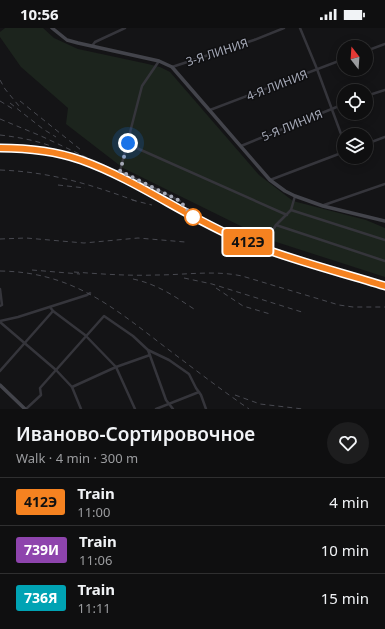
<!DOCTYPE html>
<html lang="en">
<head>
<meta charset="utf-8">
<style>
	:root { --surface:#0f0f10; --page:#1d1d1e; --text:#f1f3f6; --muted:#9b9c9f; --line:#2f2f30 }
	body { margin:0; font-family:"Noto Sans",sans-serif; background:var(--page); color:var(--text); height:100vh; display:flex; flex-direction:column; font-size:15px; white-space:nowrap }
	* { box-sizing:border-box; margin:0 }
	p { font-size:13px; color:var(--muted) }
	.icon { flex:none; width:22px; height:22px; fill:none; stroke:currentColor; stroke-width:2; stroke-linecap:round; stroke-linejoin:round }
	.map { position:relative; height:381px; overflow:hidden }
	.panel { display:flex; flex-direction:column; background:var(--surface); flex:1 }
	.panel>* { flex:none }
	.badge { padding:0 8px; border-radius:3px; font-size:14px; line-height:26px }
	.needle { width:26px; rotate:343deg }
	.tools { position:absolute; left:337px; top:12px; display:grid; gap:8px }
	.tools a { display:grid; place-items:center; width:36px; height:36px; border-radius:50%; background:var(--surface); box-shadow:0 2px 10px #0003,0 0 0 1px var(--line); font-size:20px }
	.you { position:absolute; width:20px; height:20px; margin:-10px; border:3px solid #fff; border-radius:50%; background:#1a73e8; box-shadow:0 0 0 6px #1a73e833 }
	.map>.badge { position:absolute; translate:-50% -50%; box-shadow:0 0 0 2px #fff }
	.round { display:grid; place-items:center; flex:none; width:42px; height:42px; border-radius:21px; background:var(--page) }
	.headline { display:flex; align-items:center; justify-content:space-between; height:68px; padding:0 16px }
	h1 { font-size:19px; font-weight:600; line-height:30px }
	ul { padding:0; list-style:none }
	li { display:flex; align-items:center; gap:12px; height:48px; padding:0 16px; border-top:1px solid var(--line) }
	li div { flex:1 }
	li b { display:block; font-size:15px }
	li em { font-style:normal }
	li .badge { min-width:44px; font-weight:700; text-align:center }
	.status { display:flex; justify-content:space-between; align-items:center; height:28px; padding:0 20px; background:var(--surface); direction:ltr }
	.status svg { height:11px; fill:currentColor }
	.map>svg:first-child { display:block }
	.green { fill:#1c241d }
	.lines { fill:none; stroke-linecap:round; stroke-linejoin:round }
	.street { stroke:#35353b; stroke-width:2.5 }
	.secondary { stroke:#43444b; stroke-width:3.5 }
	.rail { stroke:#484950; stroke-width:1; stroke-dasharray:5 4; stroke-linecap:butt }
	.line-casing { stroke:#fff; stroke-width:9 }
	.line { stroke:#f58220; stroke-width:6 }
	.walk { stroke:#a5a9b7; stroke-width:4; stroke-dasharray:0 7.2 }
	.stop-dot { fill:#fff; stroke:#f58220; stroke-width:2 }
	.labels { text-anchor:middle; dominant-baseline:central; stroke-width:3; stroke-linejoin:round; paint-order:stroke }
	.street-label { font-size:12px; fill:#a5a9b7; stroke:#0f0f11 }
</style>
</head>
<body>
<div class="status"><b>10:56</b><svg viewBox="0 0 49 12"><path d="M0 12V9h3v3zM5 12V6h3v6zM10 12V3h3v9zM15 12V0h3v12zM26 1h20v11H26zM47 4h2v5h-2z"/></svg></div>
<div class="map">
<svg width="385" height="381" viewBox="0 0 385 381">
	<rect width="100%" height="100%" fill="#141416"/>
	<path class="green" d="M5,0H43L54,10L78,21L148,36L160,39L170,44L259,147L293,173L366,192L385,200V249L267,211L123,140L66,96L68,80L21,39L0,9V4Z"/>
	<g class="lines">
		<g class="street">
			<path d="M300,0L317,41L344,114"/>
			<path d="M92,18L95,14L125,0"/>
			<path d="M366,23L385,16"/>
			<path d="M159,33L142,58L120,143L180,173"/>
			<path d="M172,39L254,12L284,0"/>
			<path d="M366,68L385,62"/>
			<path d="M210,82L344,31"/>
			<path d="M366,116L385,109"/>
			<path d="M132,118L287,187"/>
			<path d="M241,118L344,76"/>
			<path d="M270,152L344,124"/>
			<path d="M324,177L385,156"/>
			<path d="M291,182L385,212"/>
			<path d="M276,197L385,233"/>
			<path d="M267,211L276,197L291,182L295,168"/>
			<path d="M0,261L2,277L0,278"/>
			<path d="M50,279L53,283L85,307L116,339L135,381"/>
			<path d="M0,293L18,289L87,267L90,265"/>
			<path d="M0,294L56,342L72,359L81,381"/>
			<path d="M148,322L166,372L173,381"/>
			<path d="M0,343L53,283"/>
			<path d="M72,359L116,339L150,327"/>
			<path d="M26,381L41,367L40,360L104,288L133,308L148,322L169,332L189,346L196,360L201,367L206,381"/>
			<path d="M156,381L199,364"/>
		</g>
		<g class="secondary">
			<path d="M52,0L67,12L78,15L159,33L172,39L270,152L285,163L295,168L323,178L385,193"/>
			<path d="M0,357L25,381"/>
		</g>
		<g class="rail">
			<path d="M0,52L5,61L19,78"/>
			<path d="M0,73L13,81"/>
			<path d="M20,73L81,122"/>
			<path d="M10,75L43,101L56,109"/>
			<path d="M0,91L41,108L88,130"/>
			<path d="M0,107C17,109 34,112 51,118"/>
			<path d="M0,120C27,120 55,123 81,132C137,152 186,189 241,212C287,231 337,243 385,258"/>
			<path d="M0,142C51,144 89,156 136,173"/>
			<path d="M58,157L85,160"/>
			<path d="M132,172L152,177"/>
			<path d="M0,211L26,210L84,215L138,210L185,214"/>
			<path d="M32,242L80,246"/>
			<path d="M0,243C71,244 112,278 165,319C193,340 220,361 249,381"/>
			<path d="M74,244C101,246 129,248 156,247C185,247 214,242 242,248L339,277L353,279H385"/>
			<path d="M184,250L212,256L305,285"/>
			<path d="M133,251C157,256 174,268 194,281"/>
			<path d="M216,260L243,278L270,286"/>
			<path d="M235,367L260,376L303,381"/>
		</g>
	</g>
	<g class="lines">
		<g class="line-casing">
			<path id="line" d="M0,120C27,120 55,123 81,132C137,152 186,189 241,212C287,231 337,243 385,258"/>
		</g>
		<use href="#line" class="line"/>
		<path class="walk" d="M128,115L120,143L180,173L193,189"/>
	</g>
	<circle class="stop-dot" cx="193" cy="189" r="8"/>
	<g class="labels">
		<g class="street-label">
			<text transform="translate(217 24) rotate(-18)">3-Я ЛИНИЯ</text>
			<text transform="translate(277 57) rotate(-21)">4-Я ЛИНИЯ</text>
			<text transform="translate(292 97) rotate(-22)">5-Я ЛИНИЯ</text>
		</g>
	</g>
</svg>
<div class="tools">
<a><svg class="needle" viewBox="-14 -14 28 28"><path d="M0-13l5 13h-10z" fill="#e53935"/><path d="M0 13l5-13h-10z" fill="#9b9c9f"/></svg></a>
<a><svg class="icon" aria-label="locate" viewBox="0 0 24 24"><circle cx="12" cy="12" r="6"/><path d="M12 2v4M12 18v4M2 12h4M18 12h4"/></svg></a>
<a><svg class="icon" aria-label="layers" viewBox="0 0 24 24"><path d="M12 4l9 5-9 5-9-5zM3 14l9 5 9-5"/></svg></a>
</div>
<div class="you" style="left:128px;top:115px"></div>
<b class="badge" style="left:248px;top:214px;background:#f58220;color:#111">412Э</b>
</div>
<section class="panel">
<div class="headline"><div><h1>Иваново-Сортировочное</h1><p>Walk · 4 min · 300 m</p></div><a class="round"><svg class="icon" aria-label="heart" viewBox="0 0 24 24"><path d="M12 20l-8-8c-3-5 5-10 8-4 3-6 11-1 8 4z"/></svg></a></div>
<ul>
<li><span class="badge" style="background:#f58220;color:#111">412Э</span><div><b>Train</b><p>11:00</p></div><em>4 min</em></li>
<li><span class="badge" style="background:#8e44ad;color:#fff">739И</span><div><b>Train</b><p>11:06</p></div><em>10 min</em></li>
<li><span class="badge" style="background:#00a3b4;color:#fff">736Я</span><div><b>Train</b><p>11:11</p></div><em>15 min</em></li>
</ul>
</section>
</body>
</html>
